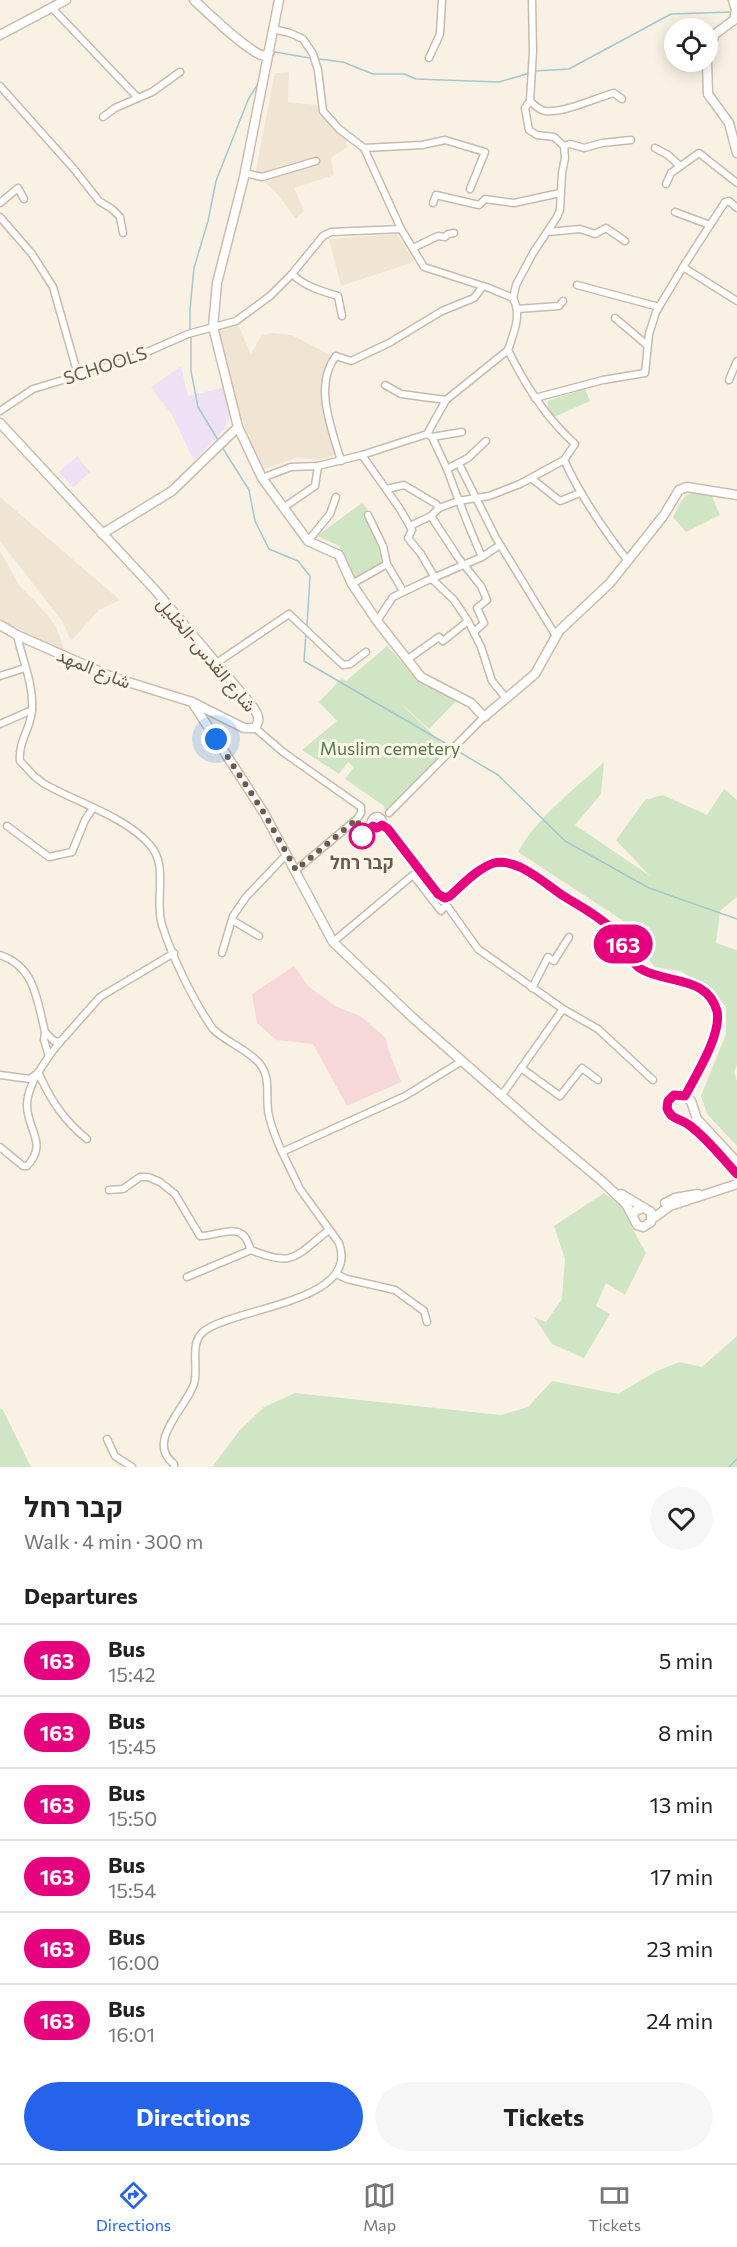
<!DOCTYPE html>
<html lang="en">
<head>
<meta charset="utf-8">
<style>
	:root { --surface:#fff; --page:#f6f6f6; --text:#222; --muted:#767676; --line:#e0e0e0; --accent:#2563eb }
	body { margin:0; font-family:Commissioner,Vazirmatn,Heebo,sans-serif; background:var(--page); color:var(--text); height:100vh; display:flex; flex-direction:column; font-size:22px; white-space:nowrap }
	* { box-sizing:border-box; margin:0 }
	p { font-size:20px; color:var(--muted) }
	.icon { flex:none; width:33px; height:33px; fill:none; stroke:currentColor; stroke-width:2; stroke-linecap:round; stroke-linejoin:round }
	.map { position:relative; height:1467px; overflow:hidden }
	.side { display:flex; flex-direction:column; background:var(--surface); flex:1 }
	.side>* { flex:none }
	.badge { padding:0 12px; border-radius:20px; font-size:21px; line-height:39px }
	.fabs { position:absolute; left:664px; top:18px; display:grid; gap:12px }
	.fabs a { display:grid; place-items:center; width:54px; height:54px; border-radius:50%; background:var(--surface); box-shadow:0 3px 15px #0003; font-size:30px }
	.you { position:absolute; width:30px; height:30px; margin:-15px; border:4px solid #fff; border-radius:50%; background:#1a73e8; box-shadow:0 0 0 9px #1a73e833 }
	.map>.badge { position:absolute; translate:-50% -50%; box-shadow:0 0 0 3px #fff }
	h2 { padding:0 24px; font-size:22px; line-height:54px }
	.round { display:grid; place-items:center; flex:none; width:63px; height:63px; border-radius:32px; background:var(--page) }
	.head { display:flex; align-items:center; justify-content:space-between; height:102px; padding:0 24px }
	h1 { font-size:28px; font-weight:700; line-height:45px }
	.action { display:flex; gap:12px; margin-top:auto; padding:12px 24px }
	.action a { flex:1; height:69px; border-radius:36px; background:var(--accent); color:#fff; font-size:24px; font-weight:700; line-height:69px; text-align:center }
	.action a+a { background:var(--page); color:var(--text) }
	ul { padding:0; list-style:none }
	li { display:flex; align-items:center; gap:18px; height:72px; padding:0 24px; border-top:2px solid var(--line) }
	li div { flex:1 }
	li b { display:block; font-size:22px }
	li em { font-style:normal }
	li .badge { min-width:66px; font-weight:700; text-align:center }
	.tab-bar { display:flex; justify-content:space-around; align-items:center; height:84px; border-top:2px solid var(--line); background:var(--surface); font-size:16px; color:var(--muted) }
	.tab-bar a { display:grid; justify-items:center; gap:3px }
	.tab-bar .active { color:var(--accent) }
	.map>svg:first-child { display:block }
	.residential { fill:#f0e4d3 }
	.education { fill:#eee1f5 }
	.medical { fill:#f6d8db }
	.green { fill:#d0e5c4 }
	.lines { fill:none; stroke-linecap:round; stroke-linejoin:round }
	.stream { stroke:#a2c8d0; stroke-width:1.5 }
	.street-casing { stroke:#c8baac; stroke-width:9 }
	.secondary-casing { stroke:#cdbcac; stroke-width:11 }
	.street { stroke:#fff; stroke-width:6 }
	.secondary { stroke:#fff; stroke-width:8 }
	.line-casing { stroke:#fff; stroke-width:14 }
	.line { stroke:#e6007e; stroke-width:9 }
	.walk { stroke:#6e5a4d; stroke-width:6; stroke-dasharray:0 10.8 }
	.stop-dot { fill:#fff; stroke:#e6007e; stroke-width:3 }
	.labels { text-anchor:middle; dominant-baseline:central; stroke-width:6; stroke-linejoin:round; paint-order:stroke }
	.street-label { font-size:18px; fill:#6e5a4d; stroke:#fcf6e9 }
	.park-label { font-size:18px; fill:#557949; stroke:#fcf6e9 }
	.stop-label { font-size:18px; font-weight:bold; fill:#6e5a4d; stroke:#fcf6e9 }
</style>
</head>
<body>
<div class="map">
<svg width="737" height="1467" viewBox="0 0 737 1467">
	<rect width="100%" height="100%" fill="#f9f2e4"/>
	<g class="residential">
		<path d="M289,72L288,102L317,105L345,137L347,147L331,158L334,175L294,188L304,211L296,219L275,191L255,174L275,73Z"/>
		<path d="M397,234L414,262L341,286L329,239Z"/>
		<path d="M237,323L251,354L261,336L272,333L292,335L330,355L321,389L323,408L334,455L321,460L296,458L262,470L238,410L218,330Z"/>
		<path d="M0,497L120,600L99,610L71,641L62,621L0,541Z"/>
		<path d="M0,551L19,585L35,601L56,626L65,652L0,620Z"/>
	</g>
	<g class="education">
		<path d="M181,366L188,396L226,387L231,414L224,430L194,461L172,415L151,387Z"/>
		<path d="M77,456L90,472L73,488L59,472Z"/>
	</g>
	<path class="medical" d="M294,966L308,986L335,1006L360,1016L386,1038L388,1048L401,1082L347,1106L313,1044L276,1040L257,1023L252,994Z"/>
	<g class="green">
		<path d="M585,389L590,401L554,417L547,408L548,401Z"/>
		<path d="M695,491L711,494L720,515L686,532L673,517C679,506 682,494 695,491Z"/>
		<path d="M362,503L368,510L367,514L383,548L384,564L354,579L339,546L317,536Z"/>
		<path d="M387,646L418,680L457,700L429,729L397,700L448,749L385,811L384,806L345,779L354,767L348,762L339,774L302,750L337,721L319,702L342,678L346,681Z"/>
		<path d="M604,762L601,794L575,825L650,876L616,840L645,800L663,795L707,815L724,789L737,800V897L720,911L716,943L737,950V1065L734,1072L737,1081V1146L707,1114L701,1096L726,1034V1007L710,988L680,971L655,967L634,942L622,920L518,852C537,817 575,789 604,762Z"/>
		<path d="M604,1193L627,1210L632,1228L646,1253L625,1295L606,1283L596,1306L610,1314L584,1358L552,1344L534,1317L546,1322L562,1299L565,1259L554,1226Z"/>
		<path d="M737,1336V1467H212L240,1430L264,1407L295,1393L501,1415L528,1407L552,1381L618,1394L655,1372L679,1362L702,1367Z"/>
		<path d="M0,1408L3,1410L31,1467H0Z"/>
	</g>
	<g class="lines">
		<g class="stream">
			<path d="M271,59L275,52L310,58"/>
			<path d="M319,59L343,62L373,74H404L416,79L499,82L530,73"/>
			<path d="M534,71L569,69L671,14L732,12"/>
			<path d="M190,332V309L194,268L208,221L216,181L248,100L259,82"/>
			<path d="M191,337V371L198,407L218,440"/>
			<path d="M222,447L249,490L255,521L269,549L298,561L310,576L307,626"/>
			<path d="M306,633L304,661L450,746"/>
			<path d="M456,750L498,775L565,841L649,888L737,919"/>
			<path d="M729,1467L737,1459"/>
		</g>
		<g class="street-casing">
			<g id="street">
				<path d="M532,0L533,51L530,101C534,105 539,110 545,111C565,113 595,98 614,93L622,99"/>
				<path d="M52,8L138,98"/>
				<path d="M273,29L290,33L303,39L313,54L318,70L323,111L339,129L364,148L422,145L445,140L485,152L470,189"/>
				<path d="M429,58L440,34L442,0"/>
				<path d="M0,86L74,169L99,201L112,209L120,217L123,233"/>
				<path d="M103,117L115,108L152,92L180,72"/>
				<path d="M564,146L570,144L584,148L602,143L631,140"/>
				<path d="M655,148L668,155L680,166"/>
				<path d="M245,173L262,177L316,161"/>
				<path d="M666,184L671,173L699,153L737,183"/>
				<path d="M0,203L18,188L24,199"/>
				<path d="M433,203L436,195L479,205L485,199L514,203L560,193"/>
				<path d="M675,212L710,225"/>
				<path d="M0,217L32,254L53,287L78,375"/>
				<path d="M548,232L580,229L595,234L606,228L625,241"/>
				<path d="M413,248L438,236L445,237L448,234L454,233"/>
				<path d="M683,267L725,202L729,201L737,208"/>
				<path d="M292,274C304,286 321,291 338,296L342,316"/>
				<path d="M577,285L659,307"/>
				<path d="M513,298L516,285L533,253L557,217L560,210L562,173L565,158L564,146L554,137L537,135L529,130L525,108L530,101"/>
				<path d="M517,309L559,306L563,301"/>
				<path d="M615,318L647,345"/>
				<path d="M729,380L737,361"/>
				<path d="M385,385L401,394L446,400"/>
				<path d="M535,398L603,380L645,373L649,334L656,312L683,267L737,301"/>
				<path d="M0,411L33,389L129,360L188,334L236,321L270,296L292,274L323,236L331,232L401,229"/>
				<path d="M427,434L432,437L447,469"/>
				<path d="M432,437L462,432"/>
				<path d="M362,455L400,509L412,530L408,538L421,554L435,578"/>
				<path d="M564,460C581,497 603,529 628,561"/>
				<path d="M341,461C332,429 313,386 336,356L351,361L389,343L442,311L474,298L483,286"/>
				<path d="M459,464L496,538L556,636"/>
				<path d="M262,478L291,467L318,466L362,455L427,434L446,400L508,350C514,332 522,315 513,298L489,288L424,267L401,229L364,148"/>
				<path d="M531,478L560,501L580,493"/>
				<path d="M387,489L404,485L436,504L439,508"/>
				<path d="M283,508L315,486L318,466"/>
				<path d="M368,515L383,546L387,564L403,591"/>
				<path d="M431,516L457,556L481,586L487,600L477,608L484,623L474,632"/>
				<path d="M410,526L431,516L439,508L458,501L489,496L520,484L564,460L575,444C546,418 525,385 508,350"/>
				<path d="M308,541L330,514L336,497"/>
				<path d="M482,557C469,528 458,499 447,469L468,458L486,441"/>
				<path d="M432,579L454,600L468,621L481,647L492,681L506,698"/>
				<path d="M352,584L387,564"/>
				<path d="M377,621L393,597L426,581L482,557L500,545"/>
				<path d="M17,635C22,659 34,685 32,710C31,728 18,742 20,761L34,776L43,783C75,802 125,816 150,845C169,866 154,900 162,925C173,959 193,1000 213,1029C225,1041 242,1047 255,1059C274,1075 264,1096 269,1116C272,1129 277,1141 282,1152"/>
				<path d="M408,659L439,637L443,641L468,621"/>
				<path d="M215,664L289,614L343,665L350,664L366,652"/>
				<path d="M0,676L25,668"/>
				<path d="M0,724L32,710"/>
				<path d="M255,728L283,752L361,807V813L357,819L296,870"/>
				<path d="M389,813L484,717"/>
				<circle cx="377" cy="822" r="6"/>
				<path d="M382,825L389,830L443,897L450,896C463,886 477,868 494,863C502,861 513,864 520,867C534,873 546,884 559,892C577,905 600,916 615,932C625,943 628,961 641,969C666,984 708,975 717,1011C722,1035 696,1075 685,1096"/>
				<path d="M7,826L49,857L72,852L85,820L93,808"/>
				<path d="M232,920L259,936"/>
				<path d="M333,942L413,875L441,911L444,907H448L478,949L563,1009L598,1029L653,1080"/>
				<path d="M222,953L233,916L246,897L287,854"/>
				<path d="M0,955C35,966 37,1000 45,1032L44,1040L49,1056C39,1071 28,1086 27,1104C26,1129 49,1143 27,1166H23L0,1147"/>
				<path d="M532,988L548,957L554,961L569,937"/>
				<path d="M45,1032L54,1041L60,1042L100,997L174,953"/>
				<path d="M48,1057L60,1042"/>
				<path d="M521,1068L560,1096L582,1068L598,1080"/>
				<path d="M38,1072C50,1099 64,1121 87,1139"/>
				<path d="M0,1075L30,1079L35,1075"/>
				<path d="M502,1095L563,1009"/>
				<path d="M109,1190L123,1189L140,1177H148L160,1182L175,1194L200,1236C214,1237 235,1224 245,1237C248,1241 249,1246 251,1250C295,1268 295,1256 329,1230"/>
				<path d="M336,1274L347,1279L395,1290L424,1311L427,1322"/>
				<path d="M187,1277L251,1250"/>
				<path d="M107,1439L115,1456L132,1467"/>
				<path d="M174,1467V1464C145,1442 186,1408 194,1384C199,1368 189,1344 203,1332C233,1307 361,1303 339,1243L300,1189L282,1152L405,1096L462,1061"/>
			</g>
		</g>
		<g class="secondary-casing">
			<g id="secondary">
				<path d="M194,0C208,13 248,52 264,56L269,52"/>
				<path d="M279,0L244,177L217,283L213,327L238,427L262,478L308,541L339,555L352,584L377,621L421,677L471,703L484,717L535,674L559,631L610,583L664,515L679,490L687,487L737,495"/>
				<path d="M0,35L66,0"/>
				<path d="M708,52L715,34L734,20L736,10L733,0"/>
				<path d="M707,62L708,94L729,123L737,153"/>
				<path d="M0,423L156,591L253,707C258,715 261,719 255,728H244L192,702L112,677L17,635L0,625"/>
				<path d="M102,534L172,491L238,427"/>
				<path d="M192,702L264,813L333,942L412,1017L536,1126L603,1182L626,1204L633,1217"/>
				<path d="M737,1162L697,1119L691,1101L682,1094L671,1098L667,1109L673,1118L685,1121L693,1128L737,1174"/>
				<path d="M621,1194L651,1212V1222L643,1227L637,1225L633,1217L635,1211L643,1208"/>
				<path d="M665,1203L675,1198L698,1194"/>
				<path d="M652,1219L670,1206L737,1184"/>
			</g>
		</g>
		<use href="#street" class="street"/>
		<use href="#secondary" class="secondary"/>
	</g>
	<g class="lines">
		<g class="line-casing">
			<path id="line" d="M362,836L373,826L377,828L382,825L388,829L438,894L445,898L450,896C462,885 478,868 494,863C502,861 513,864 520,867C535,874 549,886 562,895C579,906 601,917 615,932C625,943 628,961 641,969C666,984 707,975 717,1011C722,1034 696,1075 685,1096L674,1095L668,1101L667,1108C671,1120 680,1118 689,1125C707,1138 722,1158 737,1174"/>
		</g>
		<use href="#line" class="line"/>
		<path class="walk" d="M216,739L264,813L296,870L357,819L362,836"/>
	</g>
	<circle class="stop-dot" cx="362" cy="836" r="12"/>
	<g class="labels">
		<g class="street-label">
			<text transform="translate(105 365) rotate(-18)">SCHOOLS</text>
			<text transform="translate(207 654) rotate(50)">شارع القدس-الخليل</text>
			<text transform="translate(94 668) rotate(22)">شارع المهد</text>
		</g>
		<g class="park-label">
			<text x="390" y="748">Muslim cemetery</text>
		</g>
		<g class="stop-label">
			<text x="362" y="862">קבר רחל</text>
		</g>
	</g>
</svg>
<div class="fabs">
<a><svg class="icon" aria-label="locate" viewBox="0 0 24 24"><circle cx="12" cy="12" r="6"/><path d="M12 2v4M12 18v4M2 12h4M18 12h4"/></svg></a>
</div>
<div class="you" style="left:216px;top:739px"></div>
<b class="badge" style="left:623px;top:944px;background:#e6007e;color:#fff">163</b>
</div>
<section class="side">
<div class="head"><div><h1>קבר רחל</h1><p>Walk · 4 min · 300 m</p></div><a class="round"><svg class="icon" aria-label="heart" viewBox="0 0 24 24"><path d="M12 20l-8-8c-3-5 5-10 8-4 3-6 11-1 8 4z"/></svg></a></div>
<h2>Departures</h2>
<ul>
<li><span class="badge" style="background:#e6007e;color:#fff">163</span><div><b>Bus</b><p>15:42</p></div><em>5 min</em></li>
<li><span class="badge" style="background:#e6007e;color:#fff">163</span><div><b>Bus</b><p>15:45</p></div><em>8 min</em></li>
<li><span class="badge" style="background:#e6007e;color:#fff">163</span><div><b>Bus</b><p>15:50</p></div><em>13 min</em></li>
<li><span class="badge" style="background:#e6007e;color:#fff">163</span><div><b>Bus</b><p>15:54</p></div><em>17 min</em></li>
<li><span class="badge" style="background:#e6007e;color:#fff">163</span><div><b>Bus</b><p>16:00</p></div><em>23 min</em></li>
<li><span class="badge" style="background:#e6007e;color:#fff">163</span><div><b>Bus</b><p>16:01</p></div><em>24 min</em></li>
</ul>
<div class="action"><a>Directions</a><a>Tickets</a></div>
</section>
<nav class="tab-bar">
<a class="active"><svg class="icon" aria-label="directions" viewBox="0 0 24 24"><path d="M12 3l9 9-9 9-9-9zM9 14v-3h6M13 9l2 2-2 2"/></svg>Directions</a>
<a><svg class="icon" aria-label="map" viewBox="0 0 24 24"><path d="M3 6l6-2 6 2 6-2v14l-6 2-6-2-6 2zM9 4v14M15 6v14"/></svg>Map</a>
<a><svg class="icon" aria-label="tickets" viewBox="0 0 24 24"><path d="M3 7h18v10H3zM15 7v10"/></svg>Tickets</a>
</nav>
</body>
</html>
